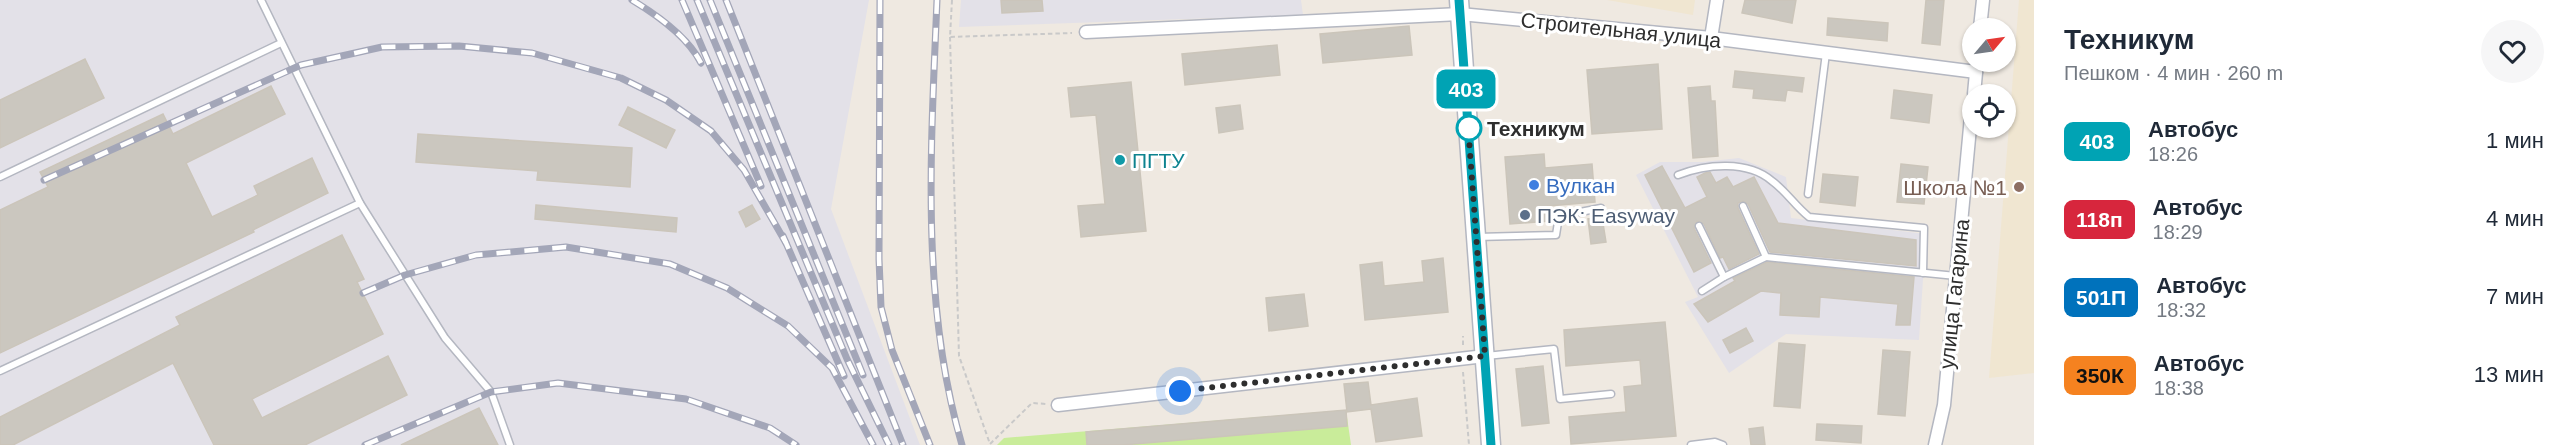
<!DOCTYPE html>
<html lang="ru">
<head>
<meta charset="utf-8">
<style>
	:root { --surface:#fff; --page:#f6f6f7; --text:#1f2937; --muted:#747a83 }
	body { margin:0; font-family:Arial,sans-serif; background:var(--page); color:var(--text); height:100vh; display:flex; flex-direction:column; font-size:22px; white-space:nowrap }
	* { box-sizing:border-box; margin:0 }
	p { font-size:20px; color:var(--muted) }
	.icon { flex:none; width:33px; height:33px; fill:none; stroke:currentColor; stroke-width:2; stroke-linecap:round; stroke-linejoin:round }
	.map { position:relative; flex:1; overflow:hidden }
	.side { display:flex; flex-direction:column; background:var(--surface); width:540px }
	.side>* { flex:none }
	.badge { padding:0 12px; border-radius:9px; font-size:21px; line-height:39px }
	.needle { width:39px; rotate:61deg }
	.buttons { position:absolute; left:1962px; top:18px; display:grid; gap:12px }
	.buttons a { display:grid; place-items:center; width:54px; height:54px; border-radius:50%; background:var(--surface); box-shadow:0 2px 4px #0004; font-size:30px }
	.you { position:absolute; width:30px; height:30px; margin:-15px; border:4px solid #fff; border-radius:50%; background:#1a73e8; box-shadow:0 0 0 9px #1a73e833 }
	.map>.badge { position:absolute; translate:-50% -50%; box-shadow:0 0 0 3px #fff }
	.round { display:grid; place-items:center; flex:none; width:63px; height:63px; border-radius:32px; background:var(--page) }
	.summary { display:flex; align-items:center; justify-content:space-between; height:102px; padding:0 30px }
	h1 { font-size:28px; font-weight:600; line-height:45px }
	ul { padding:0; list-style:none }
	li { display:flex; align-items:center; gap:18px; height:78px; padding:0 30px }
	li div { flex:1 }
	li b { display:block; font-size:22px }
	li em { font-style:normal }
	li .badge { min-width:66px; font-weight:700; text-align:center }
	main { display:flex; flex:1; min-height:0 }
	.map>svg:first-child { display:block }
	.industrial { fill:#e3e1e8 }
	.education { fill:#f0e6d1 }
	.pitch { fill:#c9ec9a }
	.building { fill:#cbc7bf; stroke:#cbc5ba; stroke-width:1.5 }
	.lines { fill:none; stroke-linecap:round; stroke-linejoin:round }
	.lane-casing { stroke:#b4b7c1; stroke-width:9 }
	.street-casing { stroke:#b4b7c1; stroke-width:15 }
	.secondary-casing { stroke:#b4b7c1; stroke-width:21 }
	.path { stroke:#c9c9c9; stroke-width:2; stroke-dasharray:4.5 3; stroke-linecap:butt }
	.lane { stroke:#fff; stroke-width:6 }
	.street { stroke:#fff; stroke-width:12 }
	.secondary { stroke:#fff; stroke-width:18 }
	.rail-casing { stroke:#a3a6b8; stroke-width:7 }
	.rail { stroke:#fff; stroke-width:4.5; stroke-dasharray:14; stroke-linecap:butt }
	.line-casing { stroke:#fff; stroke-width:14 }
	.line { stroke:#00a3b4; stroke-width:9 }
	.walk { stroke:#2e2e2e; stroke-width:6; stroke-dasharray:0 10.8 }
	.stop-dot { fill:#fff; stroke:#00a3b4; stroke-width:3 }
	.culture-dot { fill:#0f9aa8; stroke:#fff; stroke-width:2 }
	.shop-dot { fill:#3f7fe0; stroke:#fff; stroke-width:2 }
	.education-dot { fill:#8d6e63; stroke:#fff; stroke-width:2 }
	.service-dot { fill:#5c6f8a; stroke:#fff; stroke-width:2 }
	.labels { text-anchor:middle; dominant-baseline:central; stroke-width:6; stroke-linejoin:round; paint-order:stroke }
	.street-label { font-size:21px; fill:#2e2e2e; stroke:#fff }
	.stop-label { font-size:21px; font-weight:bold; fill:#2e2e2e; stroke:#fff; text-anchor:start }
	.culture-label { font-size:21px; fill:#0d838f; stroke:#fff; text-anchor:start }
	.shop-label { font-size:21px; fill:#366cbe; stroke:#fff; text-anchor:start }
	.education-label { font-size:21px; fill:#785e54; stroke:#fff; text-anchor:end }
	.service-label { font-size:21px; fill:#4e5e75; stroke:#fff; text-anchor:start }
</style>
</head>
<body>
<main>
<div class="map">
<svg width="2034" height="445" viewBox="0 0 2034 445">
	<rect width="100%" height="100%" fill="#efe9e1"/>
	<g class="industrial">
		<path d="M0,0H869L831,209L920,445H0Z"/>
		<path d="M961,0H1301L1303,15L959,27Z"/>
		<path d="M1739,158L1786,177L1791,218L1926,234L1919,340L1786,334L1729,373L1685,302L1698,297L1636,175L1660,162H1702Z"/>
	</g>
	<g class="education">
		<path d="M1607,0H1695L1693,15Z"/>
		<path d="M2019,0H2034V373L1989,378Z"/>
	</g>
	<path class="pitch" d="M1346,410L1351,445H997L1004,438Z"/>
	<g class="building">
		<path d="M1001,0H1042L1043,11L1002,13Z"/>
		<path d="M1745,0H1796L1792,23L1742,13Z"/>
		<path d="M1926,0H1944L1940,45L1922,43Z"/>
		<path d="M1828,18L1888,23L1887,41L1827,35Z"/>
		<path d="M1409,26L1412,55L1323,63L1320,34Z"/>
		<path d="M1277,45L1280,75L1185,85L1182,54Z"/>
		<path d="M85,59L104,98L0,148V100Z"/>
		<path d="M1658,64L1662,129L1592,134L1587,70Z"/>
		<path d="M1735,71L1804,78L1802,92L1787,90L1785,101L1753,98L1754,89L1733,87Z"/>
		<path d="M1131,82L1146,231L1081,237L1078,206L1105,204L1096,115L1071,117L1068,88Z"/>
		<path d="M271,86L285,114L186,163L212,217L258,195L254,186L312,158L328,193L253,230L254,232L0,353V210L48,187L40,172L163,114L173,134Z"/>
		<path d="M1710,86L1711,101H1715L1718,156L1693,158L1688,88Z"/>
		<path d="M1894,90L1932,95L1929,123L1891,118Z"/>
		<path d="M1240,105L1243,129L1219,133L1216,108Z"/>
		<path d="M628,107L675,130L666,148L619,125Z"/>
		<path d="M418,134L632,148L630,187L537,180L538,171L416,162Z"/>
		<path d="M1544,154L1545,168L1592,164L1595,202L1548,206L1550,221L1510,224L1505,157Z"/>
		<path d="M1901,164L1928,167L1924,204L1897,202Z"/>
		<path d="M1662,166L1685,208L1707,197L1697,177L1705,173L1710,172L1716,183L1727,177L1733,187L1754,177L1778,223L1916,240V266L1770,252L1748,204L1743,201L1738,203V208L1759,254L1729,269L1723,257L1720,258L1704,224L1697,221L1694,228L1711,263L1694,272L1645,175Z"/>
		<path d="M1823,174L1858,177L1855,206L1820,202Z"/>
		<path d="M536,205L677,218L676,232L535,219Z"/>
		<path d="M752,205L760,219L746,227L739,212Z"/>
		<path d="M1602,217L1606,242L1591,244L1588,219Z"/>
		<path d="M342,235L364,279L357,282L383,334L252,399L262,418L388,356L407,395L305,445H214L173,363L13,445H0V417L180,325L176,317Z"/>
		<path d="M1443,258L1448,312L1365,320L1360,265L1382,262L1384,286L1424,282L1422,261Z"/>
		<path d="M1767,262L1914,277L1910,325H1896L1898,304L1820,297L1819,317L1780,315L1781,293L1761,291L1708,322L1694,304L1735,281L1733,278Z"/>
		<path d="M1304,294L1308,326L1269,331L1266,298Z"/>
		<path d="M1665,322L1676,436L1571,444L1569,417L1626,412L1624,387L1642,385L1640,360L1566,366L1564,330Z"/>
		<path d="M1746,328L1753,341L1730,353L1723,340Z"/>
		<path d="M1779,343L1805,345L1800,408L1774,406Z"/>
		<path d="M1883,350L1910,352L1905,416L1878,414Z"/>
		<path d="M1543,366L1549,423L1522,426L1516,369Z"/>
		<path d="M1368,382L1371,405L1417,398L1422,436L1376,442L1371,409L1347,412L1344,384Z"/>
		<path d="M479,408L498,445H401Z"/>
		<path d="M1346,410L1347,426L1122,445H1087L1086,432Z"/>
		<path d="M1817,424L1862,426L1861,443L1816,440Z"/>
		<path d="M1763,427L1765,445H1751L1749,429Z"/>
	</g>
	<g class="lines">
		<g class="lane-casing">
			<g id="lane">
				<path d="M261,0L360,203L445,338L491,392L510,445"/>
				<path d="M1678,175C1706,164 1748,160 1772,181C1786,191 1795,206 1809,217L1924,228L1923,273"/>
				<path d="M0,177L281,43"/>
				<path d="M1808,194L1826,53"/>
				<path d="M1743,206L1766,257L1956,276"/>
				<path d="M1699,226L1724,277"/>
				<path d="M1477,237L1556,235L1559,216L1601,208"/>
				<path d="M1702,291L1724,277L1766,257"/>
				<path d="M1486,356L1554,349L1560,399L1611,394"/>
				<path d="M0,371L360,203"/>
				<path d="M1691,445L1715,442L1723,445"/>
			</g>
		</g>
		<g class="street-casing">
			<g id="street">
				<path d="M1980,28L1983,0"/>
				<path d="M1086,32L1460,14L1711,38L1976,72"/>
				<path d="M1711,38L1717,0"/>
				<path d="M1974,94L1977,62"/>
				<path d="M1058,405L1485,356"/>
				<path d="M1935,445L1944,405L1972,106"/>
			</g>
		</g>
		<g class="secondary-casing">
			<path id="secondary" d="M1459,0L1491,445"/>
		</g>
		<g class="path">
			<path d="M952,0L950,37L1072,33"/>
			<path d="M950,37L959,356L990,444L1032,403L1047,404"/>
			<path d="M1463,345V336"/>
			<path d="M1463,372L1469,445"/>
		</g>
		<use href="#lane" class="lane"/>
		<use href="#street" class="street"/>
		<use href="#secondary" class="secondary"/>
		<g class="rail-casing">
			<g id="rail">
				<path d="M632,0C657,15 688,37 701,63"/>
				<path d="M682,0L761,186"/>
				<path d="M697,0L847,359L889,445"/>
				<path d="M710,0L863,375"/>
				<path d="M726,0L903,445"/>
				<path d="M880,0L879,259L881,307L892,350L930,445"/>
				<path d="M937,0C931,147 920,302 962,445"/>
				<path d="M44,180L301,65L382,47L459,46L532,53L621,78L666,100L711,131L744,170L786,243"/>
				<path d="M783,236L844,376"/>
				<path d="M363,293L405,275L476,255L566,247L670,264L727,288L788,326L832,368L873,445"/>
				<path d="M365,445L491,392L558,383L686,399L770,428L796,445"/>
			</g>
		</g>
		<use href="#rail" class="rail"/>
	</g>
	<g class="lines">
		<g class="line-casing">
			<path id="line" d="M1459,0L1491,445"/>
		</g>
		<use href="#line" class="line"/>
		<path class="walk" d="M1180,391L1485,356L1468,125L1469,128"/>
	</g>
	<circle class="stop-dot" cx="1469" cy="128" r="12"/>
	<circle class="culture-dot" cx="1120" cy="160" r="6"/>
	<circle class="shop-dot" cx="1534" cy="185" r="6"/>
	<circle class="education-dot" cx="2019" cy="187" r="6"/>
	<circle class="service-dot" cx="1525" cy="215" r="6"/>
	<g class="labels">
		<g class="street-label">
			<text transform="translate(1621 30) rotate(6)">Строительная улица</text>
			<text transform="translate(1954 294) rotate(-84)">улица Гагарина</text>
		</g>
		<g class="stop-label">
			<text x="1487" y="128">Техникум</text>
		</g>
		<g class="culture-label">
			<text x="1132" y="160">ПГТУ</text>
		</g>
		<g class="shop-label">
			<text x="1546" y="185">Вулкан</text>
		</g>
		<g class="education-label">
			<text x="2007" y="187">Школа №1</text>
		</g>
		<g class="service-label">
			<text x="1537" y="215">ПЭК: Easyway</text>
		</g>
	</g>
</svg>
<div class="buttons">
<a><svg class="needle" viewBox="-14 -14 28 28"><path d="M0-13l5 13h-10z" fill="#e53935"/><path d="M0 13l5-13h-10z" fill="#747a83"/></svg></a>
<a><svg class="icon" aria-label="locate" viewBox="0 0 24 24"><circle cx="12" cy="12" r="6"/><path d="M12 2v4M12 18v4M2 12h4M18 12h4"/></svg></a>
</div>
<div class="you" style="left:1180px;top:391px"></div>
<b class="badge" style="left:1466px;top:89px;background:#00a3b4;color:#fff">403</b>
</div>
<section class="side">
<div class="summary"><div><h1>Техникум</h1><p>Пешком · 4 мин · 260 m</p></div><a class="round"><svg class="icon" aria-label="heart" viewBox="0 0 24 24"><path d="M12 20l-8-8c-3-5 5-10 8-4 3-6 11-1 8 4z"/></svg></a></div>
<ul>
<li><span class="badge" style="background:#00a3b4;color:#fff">403</span><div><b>Автобус</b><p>18:26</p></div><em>1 мин</em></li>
<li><span class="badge" style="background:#d7263d;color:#fff">118п</span><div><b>Автобус</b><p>18:29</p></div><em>4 мин</em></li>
<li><span class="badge" style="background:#0072bc;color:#fff">501П</span><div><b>Автобус</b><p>18:32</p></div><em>7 мин</em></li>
<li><span class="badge" style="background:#f58220;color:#111">350К</span><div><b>Автобус</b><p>18:38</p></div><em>13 мин</em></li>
</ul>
</section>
</main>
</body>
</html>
